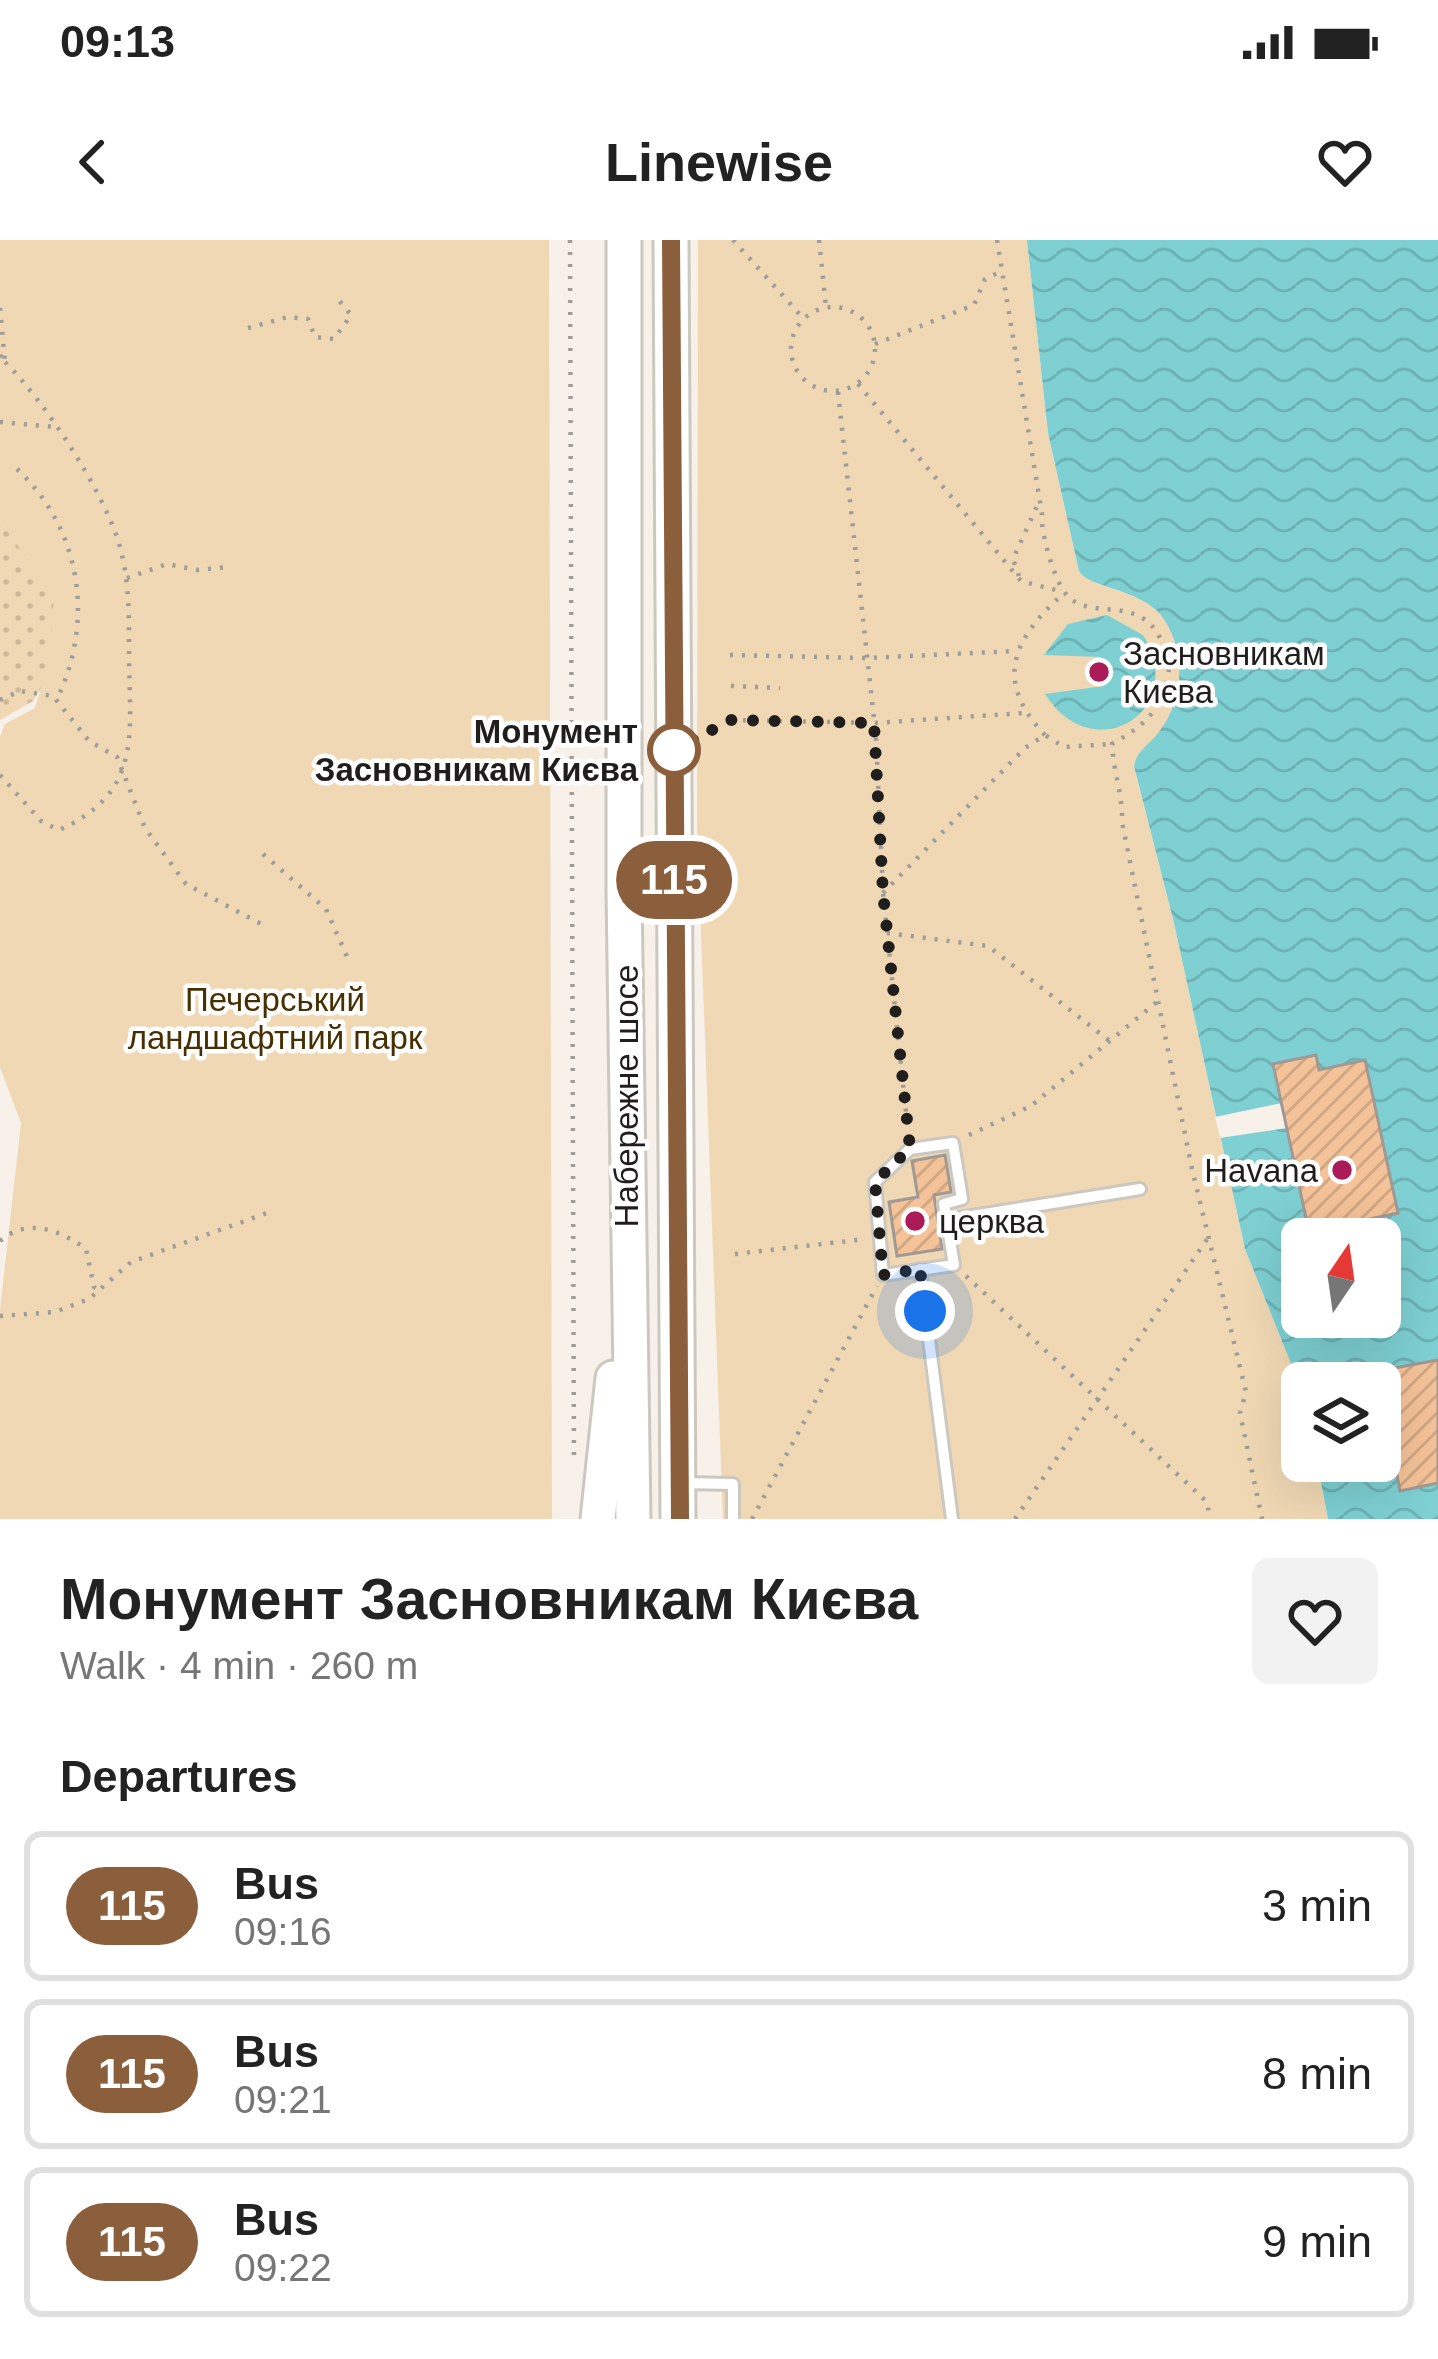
<!DOCTYPE html>
<html lang="en">
<head>
<meta charset="utf-8">
<style>
	:root { --surface:#fff; --page:#f2f2f2; --text:#222; --muted:#767676; --line:#e0e0e0 }
	body { margin:0; font-family:Helvetica,sans-serif; background:var(--page); color:var(--text); height:100vh; display:flex; flex-direction:column; font-size:45px; white-space:nowrap }
	* { box-sizing:border-box; margin:0 }
	p { font-size:39px; color:var(--muted) }
	.icon { flex:none; width:66px; height:66px; fill:none; stroke:currentColor; stroke-width:2; stroke-linecap:round; stroke-linejoin:round }
	.map { position:relative; height:1279px; overflow:hidden }
	.side { display:flex; flex-direction:column; background:var(--surface); flex:1 }
	.side>* { flex:none }
	.badge { padding:0 24px; border-radius:39px; font-size:42px; line-height:78px }
	.needle { width:78px; rotate:13deg }
	.buttons { position:absolute; left:1281px; top:978px; display:grid; gap:24px }
	.buttons a { display:grid; place-items:center; width:120px; height:120px; border-radius:18px; background:var(--surface); box-shadow:0 12px 48px #0002; font-size:60px }
	.you { position:absolute; width:60px; height:60px; margin:-30px; border:9px solid #fff; border-radius:50%; background:#1a73e8; box-shadow:0 0 0 18px #1a73e833 }
	.map>.badge { position:absolute; translate:-50% -50%; box-shadow:0 0 0 6px #fff }
	h2 { padding:0 60px; font-size:45px; line-height:108px }
	.round { display:grid; place-items:center; flex:none; width:126px; height:126px; border-radius:18px; background:var(--page) }
	.overview { display:flex; align-items:center; justify-content:space-between; height:204px; padding:0 60px }
	h1 { font-size:57px; font-weight:700; line-height:90px }
	ul { padding:0; list-style:none }
	li { display:flex; align-items:center; gap:36px; height:150px; margin:0 24px 18px; padding:0 36px; border:6px solid var(--line); border-radius:18px }
	li div { flex:1 }
	li b { display:block; font-size:45px }
	li em { font-style:normal }
	li .badge { min-width:132px; font-weight:700; text-align:center }
	.status { display:flex; justify-content:space-between; align-items:center; height:84px; padding:0 60px; background:var(--surface); direction:ltr }
	.status svg { height:33px; fill:currentColor }
	header { display:flex; justify-content:space-between; align-items:center; height:156px; padding:0 60px; background:var(--surface); font-size:54px; font-weight:700 }
	.map>svg:first-child { display:block }
	.grass { fill:url(#grass-dots) }
	.park { fill:#f0d8b4 }
	.water { fill:url(#water-waves); fill-rule:evenodd }
	.pier { fill:#f7f1ea }
	.building { fill:url(#building-hatch); stroke:#a19a94; stroke-width:3 }
	.lines { fill:none; stroke-linecap:round; stroke-linejoin:round }
	.service-casing { stroke:#ccc7bf; stroke-width:16 }
	.primary-casing { stroke:#ccc7bf; stroke-width:39 }
	.path { stroke:#a09c97; stroke-width:4.5; stroke-dasharray:3 9; stroke-linecap:butt }
	.service { stroke:#fff; stroke-width:10 }
	.primary { stroke:#fff; stroke-width:33 }
	.line-casing { stroke:#fff; stroke-width:27 }
	.line { stroke:#8b5e3c; stroke-width:18 }
	.walk { stroke:#201e1c; stroke-width:12; stroke-dasharray:0 21.6 }
	.poi-dot { fill:#aa1b57; stroke:#fff; stroke-width:4.5 }
	.stop-dot { fill:#fff; stroke:#8b5e3c; stroke-width:6 }
	.labels { text-anchor:middle; dominant-baseline:central; stroke-width:9; stroke-linejoin:round; paint-order:stroke }
	.poi-label { font-size:33px; fill:#201e1c; stroke:#fff; text-anchor:start }
	.stop-label { font-size:33px; font-weight:bold; fill:#201e1c; stroke:#fff; text-anchor:end }
	.park-label { font-size:33px; fill:#472f02; stroke:#fff }
	.street-label { font-size:33px; fill:#201e1c; stroke:#fff }
</style>
</head>
<body>
<div class="status"><b>09:13</b><svg viewBox="0 0 49 12"><path d="M0 12V9h3v3zM5 12V6h3v6zM10 12V3h3v9zM15 12V0h3v12zM26 1h20v11H26zM47 4h2v5h-2z"/></svg></div>
<header><svg class="icon" aria-label="back" viewBox="0 0 24 24"><path d="M15 5l-7 7 7 7"/></svg>Linewise<svg class="icon" aria-label="heart" viewBox="0 0 24 24"><path d="M12 20l-8-8c-3-5 5-10 8-4 3-6 11-1 8 4z"/></svg></header>
<div class="map">
<svg width="1438" height="1279" viewBox="0 0 1438 1279">
	<defs>
		<pattern id="grass-dots" width="8" height="8" patternUnits="userSpaceOnUse" patternTransform="scale(3)"><rect width="8" height="8" fill="#f0d8b4"/><path d="M2 2h.1M6 6h.1" fill="none" stroke="#ceb99a" stroke-width="1.8" stroke-linecap="round"/></pattern>
		<pattern id="water-waves" width="16" height="10" patternUnits="userSpaceOnUse" patternTransform="scale(3)"><rect width="16" height="10" fill="#7ed0d3"/><path d="M0 5q4-4 8 0t8 0" fill="none" stroke="#6db2b5"/></pattern>
		<pattern id="building-hatch" width="6" height="6" patternUnits="userSpaceOnUse" patternTransform="scale(3)"><rect width="6" height="6" fill="#f5c399"/><path d="M-1 1l2-2M0 6l6-6M5 7l2-2" fill="none" stroke="#d2a783"/></pattern>
	</defs>
	<rect width="100%" height="100%" fill="#f7f1ea"/>
	<path class="grass" d="M0,282H20L60,357L56,425L33,461L0,480Z"/>
	<g class="park">
		<path d="M0,0H549L552,1279H0V1070L21,883L0,827V497L5,484L35,468L49,421L54,356L0,281Z"/>
		<path d="M698,0H1027L1048,193L1079,331C1094,350 1132,349 1153,367C1187,397 1186,455 1161,490C1152,503 1137,509 1134,526L1174,683L1245,1009L1302,1151V1221H1317L1328,1279H723L697,585Z"/>
	</g>
	<g class="water">
		<path d="M1027,0H1438V1279H1328L1317,1221H1380V1143H1302V1151L1245,1009L1174,683L1134,526C1137,509 1152,503 1161,489C1185,456 1186,406 1160,374C1139,349 1089,348 1079,331L1048,193ZM1302,999H1380V1077H1302Z"/>
		<path d="M1107,375L1143,395C1190,472 1093,530 1045,454L1104,446L1101,417L1044,415L1068,384Z"/>
	</g>
	<path class="pier" d="M1282,863L1287,888L1220,898L1215,877Z"/>
	<g class="building">
		<path d="M1316,815L1319,830L1365,820L1398,973L1309,992L1273,824Z"/>
		<path d="M945,915L951,952L934,955L942,1009L897,1016L889,962L918,957L912,921Z"/>
		<path d="M1438,1120V1243L1400,1251L1378,1131Z"/>
	</g>
	<g class="lines">
		<g class="service-casing">
			<g id="service">
				<path d="M953,903L962,959L944,964L954,1025L883,1035L875,942L910,909Z"/>
				<path d="M947,980L1140,949"/>
				<path d="M920,1029L952,1279"/>
				<path d="M682,1243L733,1244V1279"/>
			</g>
		</g>
		<g class="primary-casing">
			<g id="primary">
				<path d="M624,0V651L633,1279"/>
				<path d="M671,0L678,1279"/>
				<path d="M598,1279L613,1138"/>
			</g>
		</g>
		<g class="path">
			<path d="M570,0L574,1224"/>
			<path d="M733,0L803,78"/>
			<path d="M819,0L826,67"/>
			<path d="M997,0L1042,274C1040,291 1054,339 1065,353C1088,383 1139,352 1161,400C1167,413 1171,421 1168,435C1159,473 1145,485 1112,504C1113,531 1123,554 1122,582L1192,929L1246,1152L1240,1173L1262,1279"/>
			<circle cx="833" cy="109" r="42"/>
			<path d="M0,68L5,122L0,115"/>
			<path d="M248,88L288,77L308,79L315,97L334,99L351,75L337,58"/>
			<path d="M875,104L974,65L985,39L1002,31"/>
			<path d="M858,144L1021,341L1063,352"/>
			<path d="M838,152L876,497L883,653L908,891"/>
			<path d="M0,182L55,187"/>
			<path d="M17,229C82,290 95,382 56,461"/>
			<path d="M1019,336L1013,319L1038,264"/>
			<path d="M127,338L167,324L197,330L228,327"/>
			<path d="M730,415L866,418L1016,411"/>
			<path d="M731,446L780,448"/>
			<path d="M0,460L20,451L53,456L89,501L117,517L145,588L186,644L265,686"/>
			<path d="M731,480L874,483L1024,473"/>
			<path d="M1045,495C993,440 1013,399 1063,354"/>
			<path d="M0,535L41,581L59,590C142,553 130,495 129,419C129,378 130,339 118,300C100,246 45,162 5,122"/>
			<path d="M263,614L326,669L349,721"/>
			<path d="M883,653L1025,508L1045,495L1064,507L1112,504"/>
			<path d="M887,693L988,706L1111,802"/>
			<path d="M969,895L1031,866L1158,761"/>
			<path d="M0,1001C27,977 60,990 86,1009L94,1047L100,1051"/>
			<path d="M735,1014L866,999"/>
			<path d="M966,1036L1207,1262L1210,1279"/>
			<path d="M0,1076L55,1072L89,1059L131,1022L267,973"/>
			<path d="M752,1279L877,1046"/>
			<path d="M1015,1279L1208,998"/>
		</g>
		<use href="#service" class="service"/>
		<use href="#primary" class="primary"/>
	</g>
	<g class="lines">
		<g class="line-casing">
			<path id="line" d="M671,0L680,1279"/>
		</g>
		<use href="#line" class="line"/>
		<path class="walk" d="M674,510L731,480L874,483L883,653L910,908L875,942L883,1035L920,1029L925,1071"/>
	</g>
	<g class="poi-dot">
		<circle cx="1099" cy="432" r="12"/>
		<circle cx="1342" cy="930" r="12"/>
		<circle cx="915" cy="981" r="12"/>
	</g>
	<circle class="stop-dot" cx="674" cy="510" r="24"/>
	<g class="labels">
		<g class="poi-label">
			<text x="1123" y="413">Засновникам<tspan x="1123" dy="38">Києва</tspan></text>
			<text x="1318" y="930" text-anchor="end">Havana</text>
			<text x="939" y="981">церква</text>
		</g>
		<g class="stop-label">
			<text x="638" y="491">Монумент<tspan x="638" dy="38">Засновникам Києва</tspan></text>
		</g>
		<g class="park-label">
			<text x="275" y="759">Печерський<tspan x="275" dy="38">ландшафтний парк</tspan></text>
		</g>
		<g class="street-label">
			<text transform="translate(626 856) rotate(-90)">Набережне шосе</text>
		</g>
	</g>
</svg>
<div class="buttons">
<a><svg class="needle" viewBox="-14 -14 28 28"><path d="M0-13l5 13h-10z" fill="#e53935"/><path d="M0 13l5-13h-10z" fill="#767676"/></svg></a>
<a><svg class="icon" aria-label="layers" viewBox="0 0 24 24"><path d="M12 4l9 5-9 5-9-5zM3 14l9 5 9-5"/></svg></a>
</div>
<div class="you" style="left:925px;top:1071px"></div>
<b class="badge" style="left:674px;top:640px;background:#8b5e3c;color:#fff">115</b>
</div>
<section class="side">
<div class="overview"><div><h1>Монумент Засновникам Києва</h1><p>Walk · 4 min · 260 m</p></div><a class="round"><svg class="icon" aria-label="heart" viewBox="0 0 24 24"><path d="M12 20l-8-8c-3-5 5-10 8-4 3-6 11-1 8 4z"/></svg></a></div>
<h2>Departures</h2>
<ul>
<li><span class="badge" style="background:#8b5e3c;color:#fff">115</span><div><b>Bus</b><p>09:16</p></div><em>3 min</em></li>
<li><span class="badge" style="background:#8b5e3c;color:#fff">115</span><div><b>Bus</b><p>09:21</p></div><em>8 min</em></li>
<li><span class="badge" style="background:#8b5e3c;color:#fff">115</span><div><b>Bus</b><p>09:22</p></div><em>9 min</em></li>
</ul>
</section>
</body>
</html>
